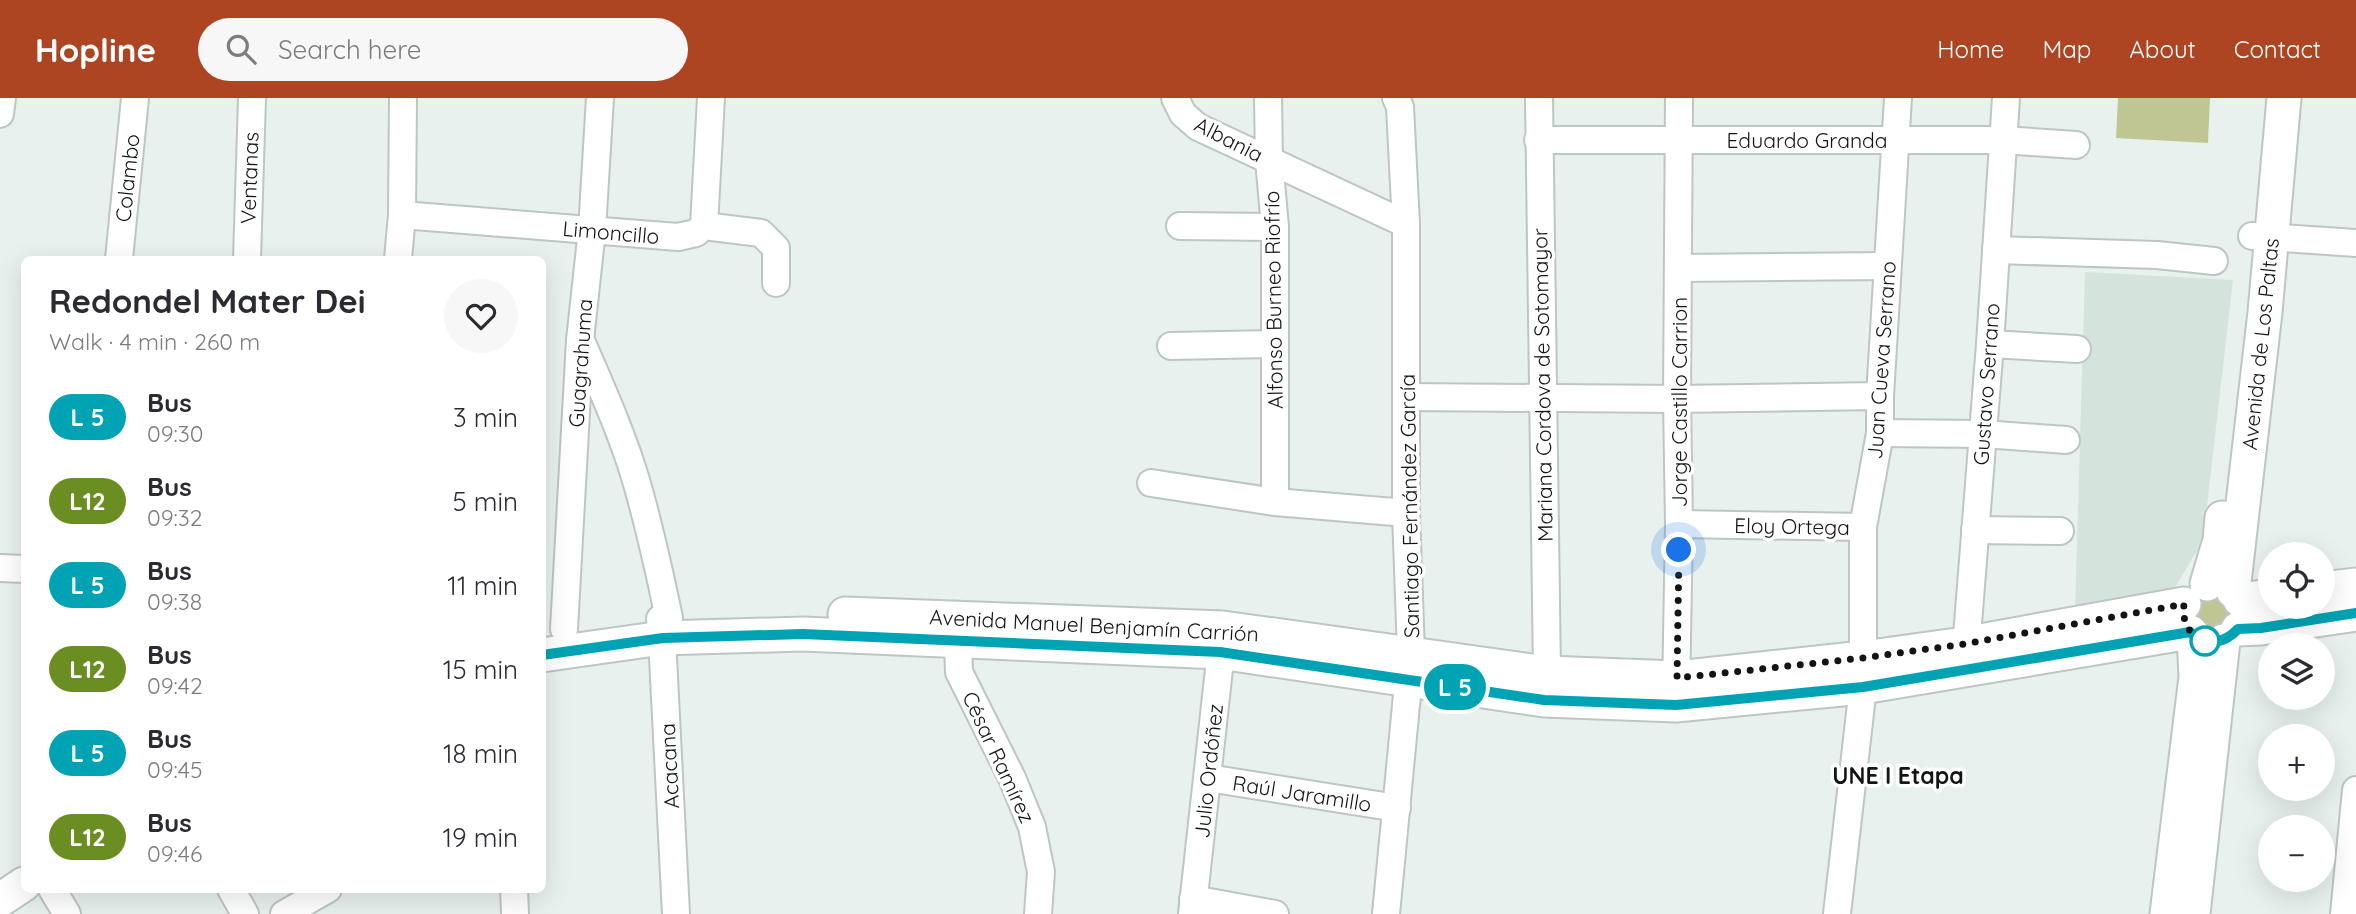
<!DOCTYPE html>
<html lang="en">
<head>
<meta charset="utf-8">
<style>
	:root { --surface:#fff; --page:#f7f7f7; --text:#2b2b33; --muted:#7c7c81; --accent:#ad4523 }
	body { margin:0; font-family:Quicksand,sans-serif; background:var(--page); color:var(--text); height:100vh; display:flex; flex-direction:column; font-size:26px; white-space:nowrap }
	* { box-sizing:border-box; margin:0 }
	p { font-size:23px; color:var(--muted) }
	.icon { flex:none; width:38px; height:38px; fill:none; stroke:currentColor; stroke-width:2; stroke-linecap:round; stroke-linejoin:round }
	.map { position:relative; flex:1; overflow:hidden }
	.sheet { position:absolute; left:21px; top:158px; width:525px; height:637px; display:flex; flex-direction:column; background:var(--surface); border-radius:10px; box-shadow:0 7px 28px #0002 }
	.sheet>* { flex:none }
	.badge { padding:0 14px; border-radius:23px; font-size:24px; line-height:46px }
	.controls { position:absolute; left:2258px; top:444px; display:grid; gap:14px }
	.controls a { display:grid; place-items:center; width:77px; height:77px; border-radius:50%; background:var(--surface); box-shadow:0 7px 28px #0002; font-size:35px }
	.you { position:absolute; width:35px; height:35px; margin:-18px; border:5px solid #fff; border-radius:50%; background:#1a73e8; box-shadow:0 0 0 10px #1a73e833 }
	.map>.badge { position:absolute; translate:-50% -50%; box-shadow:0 0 0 4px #fff }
	.round { display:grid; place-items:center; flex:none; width:74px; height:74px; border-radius:37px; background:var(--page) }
	.overview { display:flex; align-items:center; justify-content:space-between; height:119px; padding:0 28px }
	h1 { font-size:33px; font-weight:700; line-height:52px }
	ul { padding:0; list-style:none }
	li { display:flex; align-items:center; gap:21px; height:84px; padding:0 28px }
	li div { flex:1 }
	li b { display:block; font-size:26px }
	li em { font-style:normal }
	li .badge { min-width:77px; font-weight:700; text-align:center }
	header { display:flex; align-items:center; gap:42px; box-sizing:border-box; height:98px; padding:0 35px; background:var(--accent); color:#fff }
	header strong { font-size:33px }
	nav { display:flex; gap:38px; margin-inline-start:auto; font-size:24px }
	.search { width:490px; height:63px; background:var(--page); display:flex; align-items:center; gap:18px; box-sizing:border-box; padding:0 24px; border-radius:38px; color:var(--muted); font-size:26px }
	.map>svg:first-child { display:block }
	.built { fill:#d4e4dc }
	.green { fill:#bfc693 }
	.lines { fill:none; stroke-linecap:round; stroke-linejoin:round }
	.minor-casing { stroke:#bdc6c2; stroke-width:30 }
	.major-casing { stroke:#bdc6c2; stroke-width:37 }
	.minor { stroke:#fff; stroke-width:26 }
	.major { stroke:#fff; stroke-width:33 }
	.line-casing { stroke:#fff; stroke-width:16 }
	.line { stroke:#00a3b4; stroke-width:10 }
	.walk { stroke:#121514; stroke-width:7; stroke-dasharray:0 12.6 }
	.stop-dot { fill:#fff; stroke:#00a3b4; stroke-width:3.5 }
	.labels { text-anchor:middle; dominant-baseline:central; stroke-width:7; stroke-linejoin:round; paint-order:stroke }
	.street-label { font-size:21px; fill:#121514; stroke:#fff }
	.neighbourhood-label { font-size:23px; font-weight:bold; fill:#121514; stroke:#fff }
</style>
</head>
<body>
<header>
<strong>Hopline</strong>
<div class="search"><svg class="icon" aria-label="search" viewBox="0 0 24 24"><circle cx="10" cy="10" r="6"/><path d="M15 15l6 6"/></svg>Search here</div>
<nav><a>Home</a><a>Map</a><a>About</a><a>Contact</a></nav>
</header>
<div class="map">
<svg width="2356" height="816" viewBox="0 0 2356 816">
	<rect width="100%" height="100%" fill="#e8f1ed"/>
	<path class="built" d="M2085,174L2233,182L2203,443L2172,494L2075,512Z"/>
	<g class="green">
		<path d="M2118,0H2210L2208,45L2116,40Z"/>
		<path d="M2211,492L2237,516L2208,539L2189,510L2192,503Z"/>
	</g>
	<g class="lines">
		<g class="minor-casing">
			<g id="minor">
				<path d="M1175,0L1183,16L1198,29L1406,126"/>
				<path d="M1268,0L1269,62L1275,129V404"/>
				<path d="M1539,0L1547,575"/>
				<path d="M0,16L2,0"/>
				<path d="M1538,42H2003L2076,47"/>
				<path d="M402,117L678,139L696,135L704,128L761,135L776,150V185"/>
				<path d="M704,128L711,0"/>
				<path d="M1180,128L1275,129"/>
				<path d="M2252,138L2356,145"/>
				<path d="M1996,152L2157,157L2214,163"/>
				<path d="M119,161L135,0"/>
				<path d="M247,161L252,0"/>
				<path d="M398,161L402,117L403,0"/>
				<path d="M1679,170L1887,168"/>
				<path d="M582,245C601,289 621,333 635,379C649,426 659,472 669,520"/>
				<path d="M1990,246L2077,251"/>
				<path d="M1171,248L1275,246"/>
				<path d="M1406,299L1677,301L1880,298"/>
				<path d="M1880,335L1983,336L2066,342"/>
				<path d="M1151,385L1275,404L1406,415"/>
				<path d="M1679,426L1863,429"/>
				<path d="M1975,432L2060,433"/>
				<path d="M0,470L24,471"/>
				<path d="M660,521L662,540L676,816"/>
				<path d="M564,531L580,242L592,132L600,0"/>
				<path d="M958,544L959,574L1012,680L1032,729L1041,774L1038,816"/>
				<path d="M1965,564L1990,246L2006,0"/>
				<path d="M1676,597L1679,426L1677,301L1679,0"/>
				<path d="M1208,680L1397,710"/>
				<path d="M52,791L67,816"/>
				<path d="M231,791L245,816"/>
				<path d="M514,791L515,816"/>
				<path d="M1193,801L1275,816"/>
				<path d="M284,816L328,791"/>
				<path d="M1192,816L1223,535"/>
				<path d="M1386,816L1411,555L1406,415V126L1400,9L1396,0"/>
				<path d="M1837,816L1863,589V429L1880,335V298L1898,0"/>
				<path d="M2344,816L2356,692"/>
			</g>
		</g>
		<g class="major-casing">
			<g id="major">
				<path d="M2207,486L2220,442L2222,420"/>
				<path d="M2322,491L2356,487"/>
				<path d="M2233,493L2265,214L2284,0"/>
				<path d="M2240,502L2270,498"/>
				<path d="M845,516L1223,530L1547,575L1677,580L1863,560L1964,546L2184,506"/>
				<path d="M2238,531L2261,530L2356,516"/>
				<path d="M542,557L662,540L803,536L1220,554L1544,602L1676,607L1863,589L2190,534"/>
				<path d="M0,802L24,786"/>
				<path d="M2167,816L2196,579L2194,538"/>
				<path d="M2193,816L2223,543"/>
			</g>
		</g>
		<use href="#minor" class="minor"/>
		<use href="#major" class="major"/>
	</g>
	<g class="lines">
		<g class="line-casing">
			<path id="line" d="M542,557L663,540L803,536L1220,554L1544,602L1676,607L1863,589L2190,534C2206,549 2224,546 2238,531L2261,530L2356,515"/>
		</g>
		<use href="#line" class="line"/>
		<path class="walk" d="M1679,452L1677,580L1863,560L1964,546L2184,506C2182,524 2188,536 2205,543"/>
	</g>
	<circle class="stop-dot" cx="2205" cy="543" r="14"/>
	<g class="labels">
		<g class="street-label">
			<text transform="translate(1229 41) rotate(27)">Albania</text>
			<text x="1807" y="42">Eduardo Granda</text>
			<text transform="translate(127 80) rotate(-84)">Colambo</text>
			<text transform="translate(249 80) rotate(-88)">Ventanas</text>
			<text transform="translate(611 134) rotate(5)">Limoncillo</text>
			<text transform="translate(1273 202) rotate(-91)">Alfonso Burneo Riofrío</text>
			<text transform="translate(2260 246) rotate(-84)">Avenida de Los Paltas</text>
			<text transform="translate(1881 262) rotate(-86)">Juan Cueva Serrano</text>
			<text transform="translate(580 265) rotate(-86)">Guagrahuma</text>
			<text transform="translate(1986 286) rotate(-86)">Gustavo Serrano</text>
			<text transform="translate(1542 287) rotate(-91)">Mariana Cordova de Sotomayor</text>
			<text transform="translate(1679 304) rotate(-90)">Jorge Castillo Carrion</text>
			<text transform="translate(1409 408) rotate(-91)">Santiago Fernández García</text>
			<text transform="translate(1792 428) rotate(1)">Eloy Ortega</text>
			<text transform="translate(1094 527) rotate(3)">Avenida Manuel Benjamín Carrión</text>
			<text transform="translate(999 659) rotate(65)">César Ramírez</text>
			<text transform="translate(669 668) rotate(-93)">Acacana</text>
			<text transform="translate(1208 673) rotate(-84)">Julio Ordóñez</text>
			<text transform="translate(1302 695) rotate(9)">Raúl Jaramillo</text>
		</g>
		<g class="neighbourhood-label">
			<text x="1898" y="677">UNE I Etapa</text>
		</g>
	</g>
</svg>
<div class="controls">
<a><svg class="icon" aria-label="locate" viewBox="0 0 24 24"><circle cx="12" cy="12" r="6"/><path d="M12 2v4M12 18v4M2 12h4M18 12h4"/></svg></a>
<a><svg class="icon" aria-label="layers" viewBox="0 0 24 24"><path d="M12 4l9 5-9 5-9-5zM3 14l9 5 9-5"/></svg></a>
<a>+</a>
<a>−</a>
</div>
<div class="you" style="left:1679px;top:452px"></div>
<b class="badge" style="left:1455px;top:589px;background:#00a3b4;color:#fff">L 5</b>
<section class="sheet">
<div class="overview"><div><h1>Redondel Mater Dei</h1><p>Walk · 4 min · 260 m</p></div><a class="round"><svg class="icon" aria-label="heart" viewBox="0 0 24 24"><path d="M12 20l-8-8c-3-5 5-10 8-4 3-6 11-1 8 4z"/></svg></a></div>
<ul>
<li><span class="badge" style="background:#00a3b4;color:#fff">L 5</span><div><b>Bus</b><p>09:30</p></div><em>3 min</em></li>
<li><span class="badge" style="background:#6b8e23;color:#fff">L12</span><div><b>Bus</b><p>09:32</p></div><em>5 min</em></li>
<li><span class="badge" style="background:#00a3b4;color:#fff">L 5</span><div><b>Bus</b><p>09:38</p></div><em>11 min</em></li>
<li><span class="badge" style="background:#6b8e23;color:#fff">L12</span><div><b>Bus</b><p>09:42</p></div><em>15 min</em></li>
<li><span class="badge" style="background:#00a3b4;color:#fff">L 5</span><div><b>Bus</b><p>09:45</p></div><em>18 min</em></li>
<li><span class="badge" style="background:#6b8e23;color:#fff">L12</span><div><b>Bus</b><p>09:46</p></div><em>19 min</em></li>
</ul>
</section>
</div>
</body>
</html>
